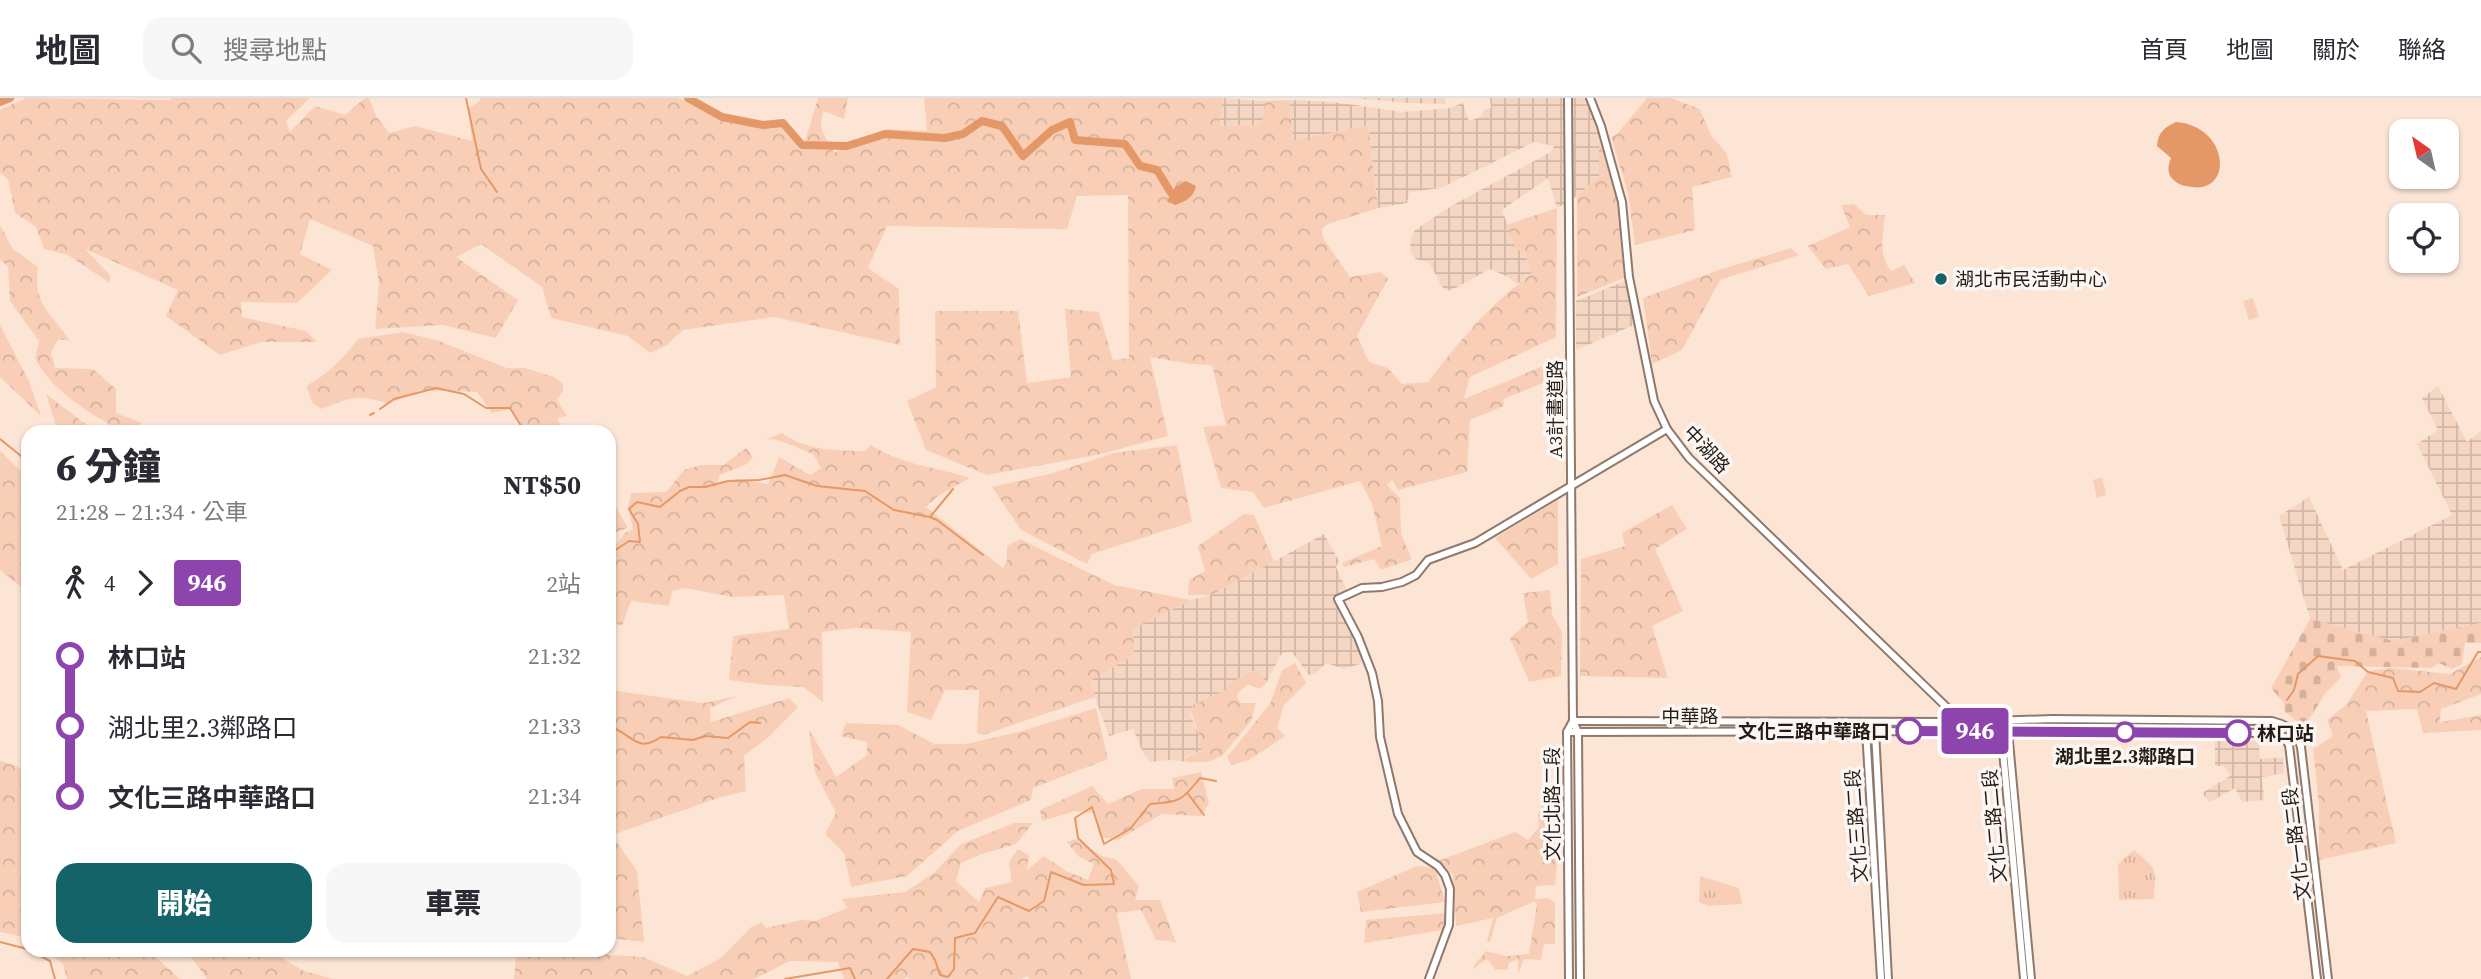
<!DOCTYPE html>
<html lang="zh-TW">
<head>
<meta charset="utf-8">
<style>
	:root { --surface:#fff; --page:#f7f7f7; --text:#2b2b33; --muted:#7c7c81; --line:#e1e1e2; --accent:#146369 }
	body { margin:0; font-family:"Source Serif 4","Noto Sans TC",serif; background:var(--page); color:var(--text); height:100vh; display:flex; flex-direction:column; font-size:26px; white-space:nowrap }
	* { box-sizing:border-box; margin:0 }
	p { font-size:23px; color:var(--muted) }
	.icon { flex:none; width:38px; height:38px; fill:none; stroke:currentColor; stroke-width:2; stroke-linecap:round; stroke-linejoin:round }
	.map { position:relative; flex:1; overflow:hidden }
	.panel { position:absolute; left:21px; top:327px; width:595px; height:532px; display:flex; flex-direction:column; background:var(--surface); border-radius:21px; box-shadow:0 2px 5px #0004 }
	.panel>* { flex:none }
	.badge { padding:0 14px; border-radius:5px; font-size:24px; line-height:46px }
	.needle { width:46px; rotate:326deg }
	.buttons { position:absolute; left:2389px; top:21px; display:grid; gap:14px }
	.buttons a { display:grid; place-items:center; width:70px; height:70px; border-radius:14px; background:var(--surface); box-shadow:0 2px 5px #0004; font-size:35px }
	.map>.badge { position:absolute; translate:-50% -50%; box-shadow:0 0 0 4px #fff }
	.legs { display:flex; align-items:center; gap:10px; height:77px; padding:0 35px; font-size:23px }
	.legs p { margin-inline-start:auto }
	.overview { display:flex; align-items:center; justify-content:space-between; height:119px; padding:0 35px }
	h1 { font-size:38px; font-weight:800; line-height:52px }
	.button { display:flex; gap:14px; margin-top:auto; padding:14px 35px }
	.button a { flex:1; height:80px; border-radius:21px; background:var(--accent); color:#fff; font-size:28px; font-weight:800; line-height:80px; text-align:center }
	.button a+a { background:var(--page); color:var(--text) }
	ul { padding:0 35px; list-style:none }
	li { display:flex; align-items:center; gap:24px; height:70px; font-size:26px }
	li i { display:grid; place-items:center; width:10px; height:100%; margin:0 9px; background:currentColor }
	li i::after { content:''; width:18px; height:18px; margin:-9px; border:5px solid; border-radius:50%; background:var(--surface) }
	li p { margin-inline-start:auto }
	li:first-child i { background:linear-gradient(#0000 50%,currentColor 0) }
	li:last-child i { background:linear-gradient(currentColor 50%,#0000 0) }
	header { display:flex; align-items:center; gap:42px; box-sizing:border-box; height:98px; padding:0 35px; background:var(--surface); border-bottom:2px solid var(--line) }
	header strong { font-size:33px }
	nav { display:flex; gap:38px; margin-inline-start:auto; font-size:24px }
	.search { width:490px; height:63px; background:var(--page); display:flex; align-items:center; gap:18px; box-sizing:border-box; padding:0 24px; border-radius:21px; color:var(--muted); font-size:26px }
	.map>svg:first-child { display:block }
	.industrial { fill:url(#industrial-grid) }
	.grass { fill:url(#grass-tufts) }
	.forest { fill:url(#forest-crowns) }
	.cemetery { fill:url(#cemetery-stones) }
	.garden { fill:#f8cfb6 }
	.water { fill:#e59867 }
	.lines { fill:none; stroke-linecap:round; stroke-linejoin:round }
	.stream { stroke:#e59867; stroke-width:2 }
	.river { stroke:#e59867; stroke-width:8 }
	.secondary-casing { stroke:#8e796c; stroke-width:10 }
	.secondary { stroke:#fff; stroke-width:6 }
	.line-1-casing { stroke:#fff; stroke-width:16 }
	.line-1 { stroke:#8e44ad; stroke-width:10 }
	.poi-dot { fill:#146369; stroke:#fbf6f3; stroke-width:2.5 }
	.stop-1-dot { fill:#fff; stroke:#8e44ad; stroke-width:3.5 }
	.labels { text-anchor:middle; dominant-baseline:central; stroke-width:7; stroke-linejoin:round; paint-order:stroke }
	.poi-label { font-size:19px; fill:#241c16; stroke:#fbf6f3; text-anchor:start }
	.street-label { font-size:19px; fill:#241c16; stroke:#fbf6f3 }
	.stop-label { font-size:19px; font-weight:bold; fill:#241c16; stroke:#fbf6f3; text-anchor:end }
</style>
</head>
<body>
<header>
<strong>地圖</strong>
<div class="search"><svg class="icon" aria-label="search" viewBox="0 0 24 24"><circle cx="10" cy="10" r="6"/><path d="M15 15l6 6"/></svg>搜尋地點</div>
<nav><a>首頁</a><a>地圖</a><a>關於</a><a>聯絡</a></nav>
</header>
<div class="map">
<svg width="2481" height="881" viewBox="0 0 2481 881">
	<defs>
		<pattern id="industrial-grid" width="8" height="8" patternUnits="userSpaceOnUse" patternTransform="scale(1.75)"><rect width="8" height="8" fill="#f5d6c3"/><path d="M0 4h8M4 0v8" fill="none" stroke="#d2b7a7"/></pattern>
		<pattern id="grass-tufts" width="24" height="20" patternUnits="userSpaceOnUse" patternTransform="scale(1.75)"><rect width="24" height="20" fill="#f8cfb6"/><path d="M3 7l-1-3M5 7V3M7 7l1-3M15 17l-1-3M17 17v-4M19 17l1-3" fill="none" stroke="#d4b19c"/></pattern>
		<pattern id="forest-crowns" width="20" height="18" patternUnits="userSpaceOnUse" patternTransform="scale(1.75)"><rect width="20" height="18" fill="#f8cfb6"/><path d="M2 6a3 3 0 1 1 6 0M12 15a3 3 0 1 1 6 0" fill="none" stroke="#d4b19c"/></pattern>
		<pattern id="cemetery-stones" width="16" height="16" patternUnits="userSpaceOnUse" patternTransform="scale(1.75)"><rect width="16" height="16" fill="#f8cfb6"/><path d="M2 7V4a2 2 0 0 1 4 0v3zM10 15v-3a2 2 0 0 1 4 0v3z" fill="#d4b19c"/></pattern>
	</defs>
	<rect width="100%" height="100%" fill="#fde5d6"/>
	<g class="industrial">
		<path d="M1223,0L1265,3L1262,27L1218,28Z"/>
		<path d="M1352,0H1445L1446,6L1409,5Z"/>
		<path d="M1490,0H1589L1603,31L1599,40V78L1577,98L1557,110L1548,80L1502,112L1517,152H1524L1532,176L1517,186L1508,179L1490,171L1450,193L1442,189L1429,164L1415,161L1410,152L1411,140L1415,132L1453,107L1551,54L1554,48L1534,44L1441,90L1409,94L1407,105L1378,110L1368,27L1293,43L1289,2L1334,4L1402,14L1450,10L1463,5L1469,23L1481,19L1484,12L1491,10Z"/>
		<path d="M1625,183L1634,227L1576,252V203Z"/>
		<path d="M2438,288L2467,344L2481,333V525L2393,543L2310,521L2279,418L2309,399L2343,472L2452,417L2417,346L2438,332L2422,300Z"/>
		<path d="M1324,436L1339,463L1336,469L1350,499L1338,505L1364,558L1360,566L1343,571L1326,565L1315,576L1309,577L1292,554L1282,555L1266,585L1257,571L1226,587V592L1193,607L1190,616L1201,642L1202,652L1186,659L1184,661L1187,664L1169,662L1151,664L1144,657L1133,631L1109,638L1089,583L1134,557L1133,531L1191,502L1212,497Z"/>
		<path d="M2215,643H2259L2260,661L2283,659L2284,675L2262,679L2264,702L2242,704L2235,690L2210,704L2202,695L2230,678L2224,668H2215Z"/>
	</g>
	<g class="grass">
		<path d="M2134,752C2158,772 2156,770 2154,801L2119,802L2118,766Z"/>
		<path d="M1700,778L1739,790L1742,806L1708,808L1699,804Z"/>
	</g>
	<g class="forest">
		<path d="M26,0L171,2L170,0H310L286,23L290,34L315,8L345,17L365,0H369L376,18L389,35L415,28L472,43L468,11L480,3V0H679C713,17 743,23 781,26L803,50L818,0H848L844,21L824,13C816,29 826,40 834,55L888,31L927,33L924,0H1223L1219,28L1262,27L1265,3L1289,2L1293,43L1368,27L1378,110L1328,126L1322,131L1323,140L1350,179L1381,174L1388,181L1357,238L1369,264L1388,270L1402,286L1428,284C1458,245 1491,204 1532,176L1524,152L1517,153L1506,127L1557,110L1556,239L1470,279L1464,301L1548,266L1556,280L1503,301L1504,308L1470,322L1467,374L1398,392L1392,382L1387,387L1400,400L1401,436L1412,461L1381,472L1374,461L1344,469L1342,465L1382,448L1372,406L1360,383L1264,410L1253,394L1221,390L1203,329L1226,327L1212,267L1190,266L1150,259L1168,338L1097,357L987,377L926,352L907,303L936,289L935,213H1018L1027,285L1071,279L1065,211L1099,214L1113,262L1129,260L1128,97L1077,98L1067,131L887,128L868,170L899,191L900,247L774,219L683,232L667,247L650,255L628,238L551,220L542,189L481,146L456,159L518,202L496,240L443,227L375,231L379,186L373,148L310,121L300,156L332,172L297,205L241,204L242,219L306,233L317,244H261L220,257L166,218L178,192L85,151L110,177V185L68,157L44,151L36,129L15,115L8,81L0,75V12Z"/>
		<path d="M1647,0H1671L1700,11L1711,37L1727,56L1732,79L1692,89L1695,132L1635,147L1628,95L1611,39L1617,36Z"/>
		<path d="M1599,40L1617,104L1624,180L1577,199V98L1599,78Z"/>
		<path d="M1854,106L1866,117H1885C1883,138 1878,156 1891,173L1904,167L1915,185L1869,198L1848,166L1826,171L1808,148L1850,129L1841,107Z"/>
		<path d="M0,127L12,150L38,169C32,207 52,215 70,243L58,241L51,254L55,270L93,271L116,291V315L142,325L135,334H122C90,315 52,294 35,260L39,243L10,203L8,168L0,162Z"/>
		<path d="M1791,150L1799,157L1720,182L1682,252L1652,266L1643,200L1719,172Z"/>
		<path d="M0,227L29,283L41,318L0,279Z"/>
		<path d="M403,234L439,243L507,270H525L554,279L563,286V293L557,302L567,318L557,320L565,334H521L520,323L511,311L492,315L477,294L420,292L389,306C357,296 351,299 322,311L313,306L306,288C328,276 343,261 358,241Z"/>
		<path d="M46,296L96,334H58Z"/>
		<path d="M782,335C804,352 838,353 865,353L871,347C902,367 936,369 970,380L938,398L926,409L1003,470L1007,463V448L1020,441L1114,487L1191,502L1133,531L1134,557L1090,583L1095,599L983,637L977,635L979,592H945L931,622L907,614L911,534L855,530L822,534L823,604L803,589L765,587L729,582L733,538L789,531L784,497L732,499L685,490L672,493L669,508L631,503L622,528L609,523V450L612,451L625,435L633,431L628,409L631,395L666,394L684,372L701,367H724L746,350L753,359L747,366L720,377L717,386L739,381L768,386L779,359L810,377L821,370L813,356C798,351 783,341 767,341Z"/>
		<path d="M1177,347L1192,424L1092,456L1087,466L1021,432L992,389L1053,375L1114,355Z"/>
		<path d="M0,353L28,380V495L0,472Z"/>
		<path d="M609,397L628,430L616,434L609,431Z"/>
		<path d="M1558,402V466L1531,481L1495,440Z"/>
		<path d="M1672,407L1687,431L1655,451L1683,513L1652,528L1668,580L1580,578L1581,461L1625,448L1622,435Z"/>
		<path d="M1244,416L1254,417L1274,463L1212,497H1188L1189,482L1205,473L1198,448Z"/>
		<path d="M1550,492L1552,516L1562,534L1561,578L1529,584L1510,540L1528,524L1523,495Z"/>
		<path d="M2481,559V596L2441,611L2440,624L2481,617V632L2423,635L2417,611L2366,613L2396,745L2319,762V708L2313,651L2333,638L2327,622L2346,607L2368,573L2390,570L2450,576Z"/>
		<path d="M1295,565L1306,585L1284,607L1277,630L1285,638L1249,662L1231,667L1227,659L1270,606L1282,572Z"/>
		<path d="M1257,571L1266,585L1260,591L1248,586L1238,595L1237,599L1241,605H1256L1251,623L1222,658L1208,664H1187L1184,661L1202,652L1198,645L1201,642L1190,611L1193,607L1226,592V587Z"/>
		<path d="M609,592L704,605L737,598L710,610L711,624L789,600L798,609L770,638L744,658L746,693L718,700L612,737L637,773L644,844L609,840Z"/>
		<path d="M1096,610L1108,661L1033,690L1031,702L958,733L907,778L851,789L844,755L825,736L836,715L815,674L809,631L836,679L867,657V644L841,638L846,625L898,627L935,646H966L1022,633Z"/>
		<path d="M0,663L14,667L28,675V840L0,834Z"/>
		<path d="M1201,674L1209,705L1201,718L1162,716L1118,742L1100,739L1094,715L1075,713L1042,723L1040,712L1092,688L1108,706L1142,691H1174L1172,680Z"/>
		<path d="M1543,705L1551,730L1560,736L1555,787L1536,788L1535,801L1549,800L1555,805V846H1544L1541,862L1524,861L1518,876V861L1509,865L1507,872L1495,871L1487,861L1473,871C1474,863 1483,860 1485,853L1507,858L1529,856L1537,805L1533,804L1497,820L1490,844L1487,843L1493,820L1456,828L1453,776L1438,763L1515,734L1528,742L1539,729L1538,716Z"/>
		<path d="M1014,725H1033L1016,746L982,756L961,765L956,783L979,804L985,790L1012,784L1009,764L1018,751L1029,757L1027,772L1044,758L1066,773L1088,782L1094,766L1079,759L1067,744L1076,741L1102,758L1116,761L1139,788L1135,802H1160L1176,844L1156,842L1141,812L1117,815L1131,881H1029L1027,878L1021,881H909L908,879L904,881H844L838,864L790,863L754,881H514L516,859L593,856L643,859L687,878L721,860L751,829L762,824L766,830L801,822L815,823L847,810L842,801L905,794L935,774L961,746Z"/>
		<path d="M1417,768L1435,770L1445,804L1361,814L1357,794Z"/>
		<path d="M1446,815L1443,832L1364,845L1366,822Z"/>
		<path d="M46,852H148L180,881H67L63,866Z"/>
		<path d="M186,852H268L304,873L333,881H207Z"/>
	</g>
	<path class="cemetery" d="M2310,521L2393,543L2481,525V545H2465L2462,566L2452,571L2439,565L2432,570L2337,568L2341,579L2325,596L2304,629L2284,613V605L2271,590Z"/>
	<g class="garden">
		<path d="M2253,200L2259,219L2249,222L2243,203Z"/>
		<path d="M2102,379L2106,397L2097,400L2093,382Z"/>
	</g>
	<g class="water">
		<path d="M2176,24C2229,28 2234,95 2192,89C2186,88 2181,88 2176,84C2167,78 2167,69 2171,60L2157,48C2158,34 2165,29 2176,24Z"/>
		<path d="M1186,83L1196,88C1193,100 1186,103 1175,107L1167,103L1175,89Z"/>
	</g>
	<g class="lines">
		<g class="stream">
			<path d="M466,0L481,71L497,94"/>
			<path d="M380,311L394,301L436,290L464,296L486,310H510L525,334"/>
			<path d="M370,317L374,315"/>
			<path d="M353,334L358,329"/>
			<path d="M0,341L21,358L28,374"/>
			<path d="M930,419L953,391"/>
			<path d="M609,451L614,453L629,443L640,444L638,426L629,411L637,404L660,409L680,393L689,389H705L728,383L759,382L785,377L817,388L865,393L894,412L930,419L937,422L983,457"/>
			<path d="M2287,602L2294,592L2298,576L2318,558L2355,563L2368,574L2393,580L2398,593L2420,594L2434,585L2456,591L2478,554H2481"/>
			<path d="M609,628C633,636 636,656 661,639L693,642L705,638L728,640L750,624L760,625"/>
			<path d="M1188,696L1204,717"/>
			<path d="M0,844L27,851"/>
			<path d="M29,852L50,863L55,881"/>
			<path d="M785,881L850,870L855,881"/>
			<path d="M887,881L913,851L930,854L935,862L940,877L948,879L954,871L955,840L975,835L998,799L1029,813L1044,803L1051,774L1084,787L1114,786L1111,772L1078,740L1075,720L1092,709L1104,746L1130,731L1150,706C1179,704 1182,703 1200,680L1216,683"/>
		</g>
		<g class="river">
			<path d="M688,0L722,19L763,27L783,25L802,47L847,48L885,36L945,40L963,36L982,23L1002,28L1023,58L1052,32L1070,24L1075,42L1125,46L1140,68L1157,72L1171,95"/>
			<path d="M0,4L10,0"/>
		</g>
		<g class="secondary-casing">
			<g id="secondary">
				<path d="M1568,0L1573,623L1578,634L1580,881"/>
				<path d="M1590,0L1601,28L1622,104L1629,179L1654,303L1667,331L1689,360L1962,624"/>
				<path d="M2003,622L2008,633L2031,881"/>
				<path d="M1573,623L1962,624L2052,621L2272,623C2288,627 2296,633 2301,649L2328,881"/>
				<path d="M1873,630L1875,633L1888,881"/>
				<path d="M2001,631L2024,881"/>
				<path d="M1866,632L1881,881"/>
				<path d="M1567,634L2001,633L2275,635L2284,639L2289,647L2317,881"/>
				<path d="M1429,881L1449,827L1450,791L1445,777L1438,768L1417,754L1398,716L1380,639L1378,603L1372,575L1358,539L1338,501L1362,490L1382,489L1402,484L1416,477L1428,462L1475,445L1667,331"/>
				<path d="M1569,881L1567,634L1573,623"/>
			</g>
		</g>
		<use href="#secondary" class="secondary"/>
	</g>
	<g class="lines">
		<g class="line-1-casing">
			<path id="line-1" d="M1909,633L2238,635"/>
		</g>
		<use href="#line-1" class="line-1"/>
	</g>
	<circle class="poi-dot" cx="1941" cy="181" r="7"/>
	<g class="stop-1-dot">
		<circle cx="1909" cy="633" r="12"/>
		<circle cx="2125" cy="634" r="9"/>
		<circle cx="2238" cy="635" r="12"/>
	</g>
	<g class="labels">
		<g class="poi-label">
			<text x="1955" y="181">湖北市民活動中心</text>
		</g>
		<g class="street-label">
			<text transform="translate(1555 311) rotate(-90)">A3計畫道路</text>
			<text transform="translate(1707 351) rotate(47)">中湖路</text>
			<text x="1690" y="618">中華路</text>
			<text transform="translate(1552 706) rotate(-90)">文化北路二段</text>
			<text transform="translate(1856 728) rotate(-94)">文化三路二段</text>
			<text transform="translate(1994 728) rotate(-95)">文化二路二段</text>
			<text transform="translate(2296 746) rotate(-97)">文化一路二段</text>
		</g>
		<g class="stop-label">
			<text x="1890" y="633">文化三路中華路口</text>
			<text x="2257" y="635" text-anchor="start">林口站</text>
			<text x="2125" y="658" text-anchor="middle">湖北里2.3鄰路口</text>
		</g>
	</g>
</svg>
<div class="buttons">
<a><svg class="needle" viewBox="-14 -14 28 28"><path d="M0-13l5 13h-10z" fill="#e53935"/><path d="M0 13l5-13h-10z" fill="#7c7c81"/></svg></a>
<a><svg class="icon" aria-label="locate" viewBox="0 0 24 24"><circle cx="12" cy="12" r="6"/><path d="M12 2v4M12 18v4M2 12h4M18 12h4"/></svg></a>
</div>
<b class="badge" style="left:1975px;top:633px;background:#8e44ad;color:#fff">946</b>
<section class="panel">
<div class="overview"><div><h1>6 分鐘</h1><p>21:28 – 21:34 · 公車</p></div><b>NT$50</b></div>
<div class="legs"><svg class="icon" aria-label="walk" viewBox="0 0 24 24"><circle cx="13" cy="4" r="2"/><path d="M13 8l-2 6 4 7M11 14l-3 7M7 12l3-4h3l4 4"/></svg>4<svg class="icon" aria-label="forward" viewBox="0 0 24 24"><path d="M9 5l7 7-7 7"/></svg><b class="badge" style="background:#8e44ad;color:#fff">946</b><p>2站</p></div>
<ul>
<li><i style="color:#8e44ad"></i><b>林口站</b><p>21:32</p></li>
<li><i style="color:#8e44ad"></i><span>湖北里2.3鄰路口</span><p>21:33</p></li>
<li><i style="color:#8e44ad"></i><b>文化三路中華路口</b><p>21:34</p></li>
</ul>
<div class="button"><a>開始</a><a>車票</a></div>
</section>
</div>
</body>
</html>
